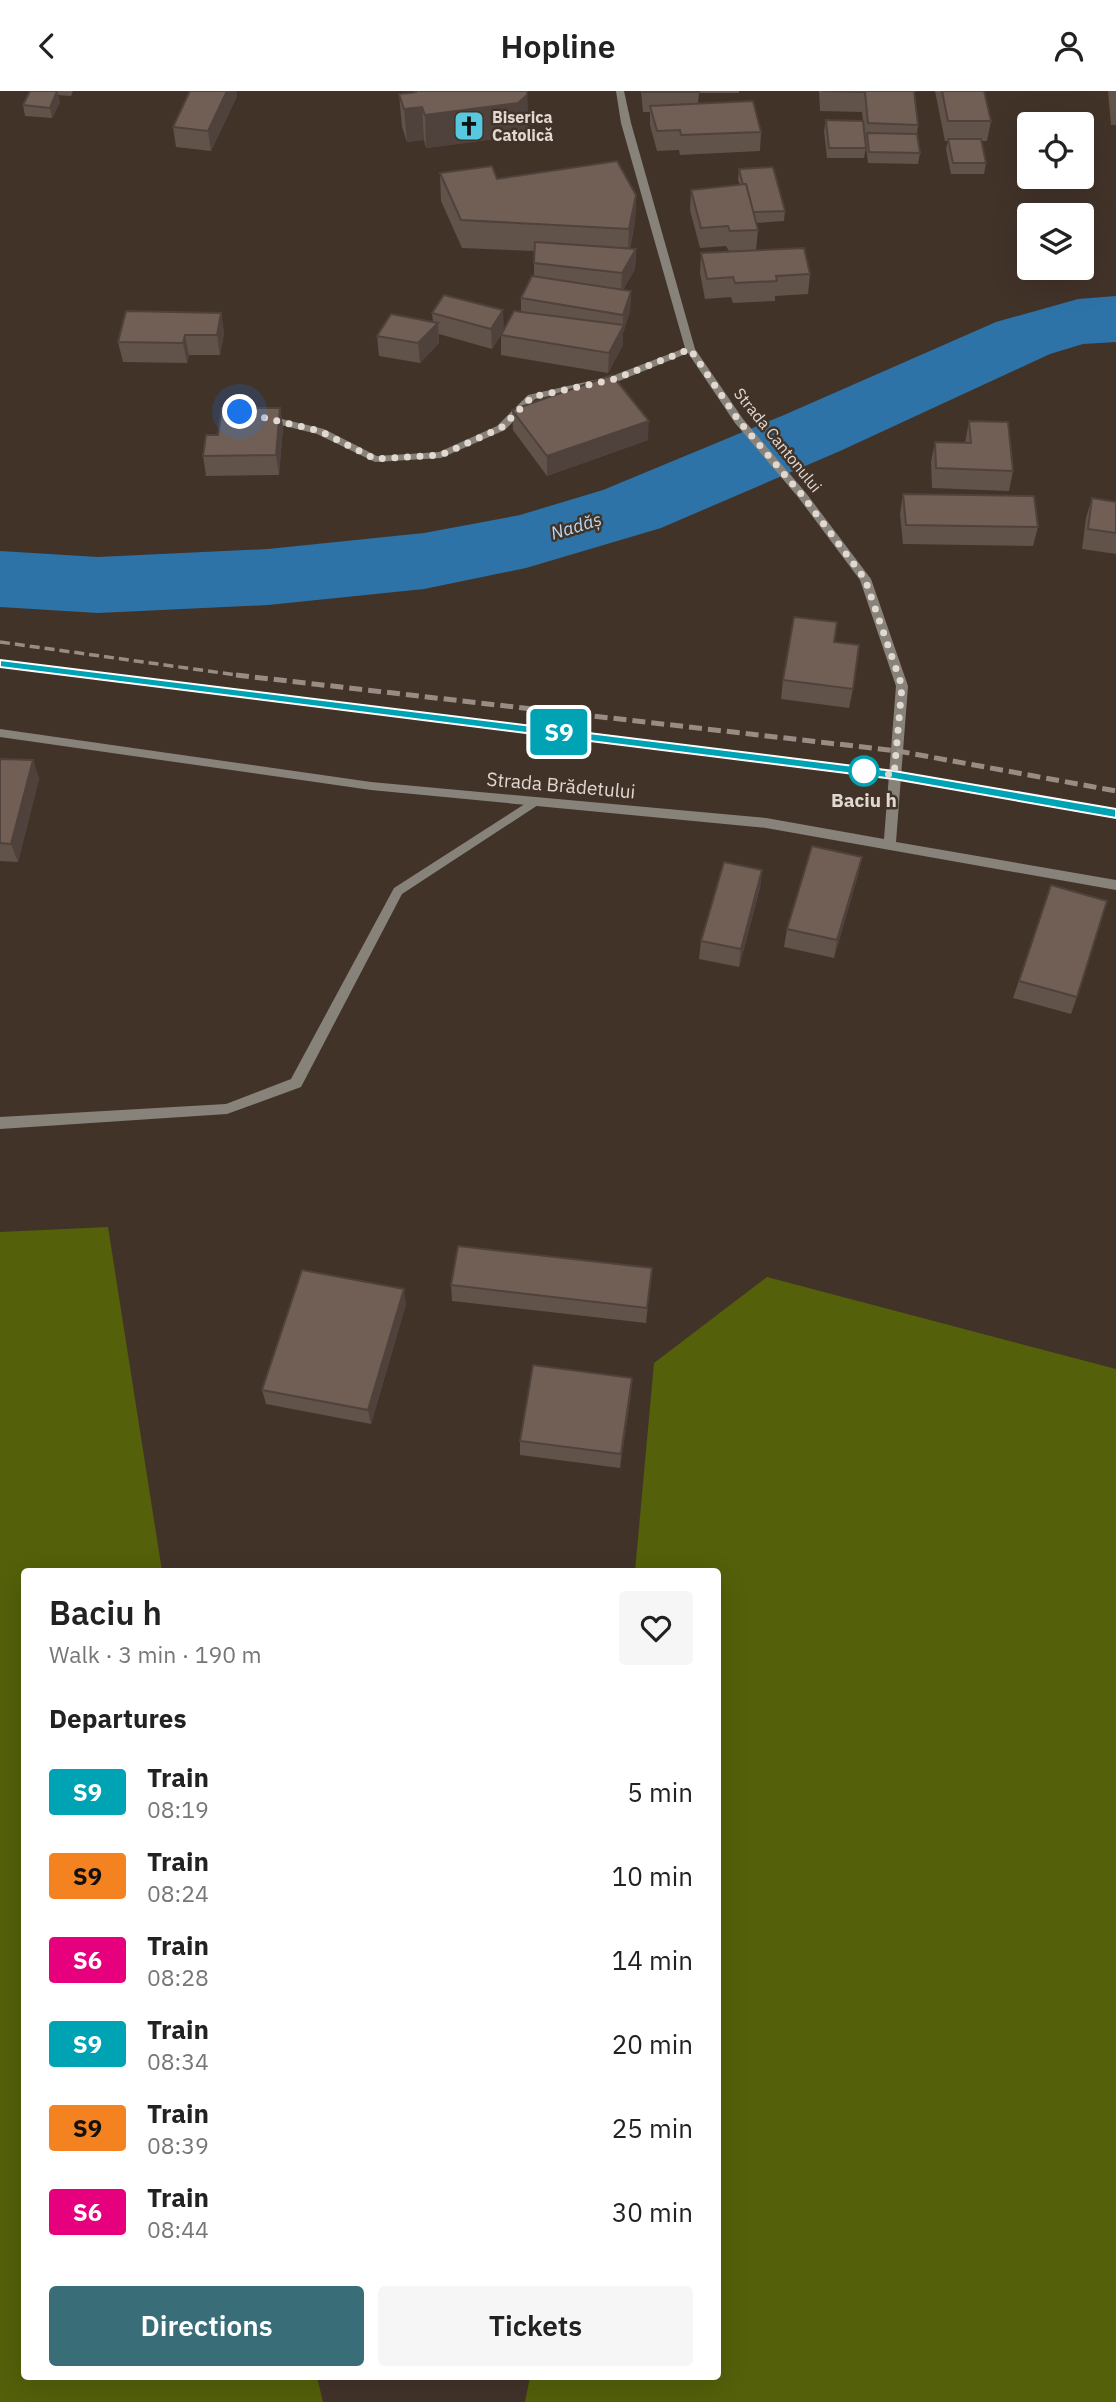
<!DOCTYPE html>
<html lang="en">
<head>
<meta charset="utf-8">
<style>
	:root { --surface:#fff; --page:#f6f6f6; --text:#222; --muted:#767676; --accent:#396d77 }
	body { margin:0; font-family:"IBM Plex Sans",sans-serif; background:var(--page); color:var(--text); height:100vh; display:flex; flex-direction:column; font-size:26px; white-space:nowrap }
	* { box-sizing:border-box; margin:0 }
	p { font-size:23px; color:var(--muted) }
	.icon { flex:none; width:38px; height:38px; fill:none; stroke:currentColor; stroke-width:2; stroke-linecap:round; stroke-linejoin:round }
	.map { position:relative; flex:1; overflow:hidden }
	.sheet { position:absolute; left:21px; top:1477px; width:700px; height:812px; display:flex; flex-direction:column; background:var(--surface); border-radius:7px; box-shadow:0 7px 28px #0002 }
	.sheet>* { flex:none }
	.badge { padding:0 14px; border-radius:5px; font-size:24px; line-height:46px }
	.tools { position:absolute; left:1017px; top:21px; display:grid; gap:14px }
	.tools a { display:grid; place-items:center; width:77px; height:77px; border-radius:7px; background:var(--surface); box-shadow:0 7px 28px #0002; font-size:35px }
	.you { position:absolute; width:35px; height:35px; margin:-18px; border:5px solid #fff; border-radius:50%; background:#1a73e8; box-shadow:0 0 0 10px #1a73e833 }
	.map>.badge { position:absolute; translate:-50% -50%; box-shadow:0 0 0 4px #fff }
	h2 { padding:0 28px; font-size:26px; line-height:63px }
	.round { display:grid; place-items:center; flex:none; width:74px; height:74px; border-radius:7px; background:var(--page) }
	.headline { display:flex; align-items:center; justify-content:space-between; height:119px; padding:0 28px }
	h1 { font-size:33px; font-weight:600; line-height:52px }
	.button { display:flex; gap:14px; margin-top:auto; padding:14px 28px }
	.button a { flex:1; height:80px; border-radius:7px; background:var(--accent); color:#fff; font-size:28px; font-weight:600; line-height:80px; text-align:center }
	.button a+a { background:var(--page); color:var(--text) }
	ul { padding:0; list-style:none }
	li { display:flex; align-items:center; gap:21px; height:84px; padding:0 28px }
	li div { flex:1 }
	li b { display:block; font-size:26px }
	li em { font-style:normal }
	li .badge { min-width:77px; font-weight:700; text-align:center }
	header { display:flex; justify-content:space-between; align-items:center; height:91px; padding:0 28px; background:var(--surface); font-size:32px; font-weight:600 }
	.map>svg:first-child { display:block }
	.green { fill:#54600a }
	.lines { fill:none; stroke-linecap:round; stroke-linejoin:round }
	.river { fill:#2e73a7; fill-rule:evenodd }
	.lane { fill:#87837b; fill-rule:evenodd }
	.street { fill:#87837b; fill-rule:evenodd }
	.rail-far1 { stroke:#988c84; stroke-width:3.5; stroke-dasharray:10 5; stroke-linecap:butt }
	.rail { stroke:#988c84; stroke-width:5; stroke-dasharray:13 6; stroke-linecap:butt }
	.wall { fill:#61524a }
	.shaded-wall { fill:#4f423c }
	.building { fill:#715f56; stroke:#4f423c; stroke-width:2 }
	.line { fill:#00a3b4; stroke:#fff; stroke-width:2 }
	.walk { stroke:#e1d8d1; stroke-width:7; stroke-dasharray:0 12.6 }
	.stop-dot { fill:#fff; stroke:#00a3b4; stroke-width:3.5 }
	.labels { text-anchor:middle; dominant-baseline:central; stroke-width:5; stroke-linejoin:round; paint-order:stroke }
	.far-poi-label { font-size:16px; font-weight:bold; fill:#e1d8d1; stroke:#423329; text-anchor:start }
	.far-street-label { font-size:16px; fill:#e1d8d1; stroke:#423329 }
	.far-water-label { font-size:18px; font-style:italic; fill:#b6d8f6; stroke:#423329 }
	.street-label { font-size:19px; fill:#e1d8d1; stroke:#423329 }
	.stop-label { font-size:19px; font-weight:bold; fill:#e1d8d1; stroke:#423329 }
</style>
</head>
<body>
<header><svg class="icon" aria-label="back" viewBox="0 0 24 24"><path d="M15 5l-7 7 7 7"/></svg>Hopline<svg class="icon" aria-label="person" viewBox="0 0 24 24"><circle cx="12" cy="8" r="4"/><path d="M4 21q1-7 8-7t8 7"/></svg></header>
<div class="map">
<svg width="1116" height="2311" viewBox="0 0 1116 2311">
	<rect width="100%" height="100%" fill="#423329"/>
	<g class="green">
		<path d="M108,1136L162,1480H24V2286H317L323,2311H0V1141Z"/>
		<path d="M767,1186L1116,1278V2311H525L530,2286H718V1480H635L654,1272Z"/>
	</g>
	<g class="lines">
		<path class="river" d="M1116,205V251L1083,253L1050,263L840,360L661,437L526,477L424,498L268,514L98,522L0,516V460L98,466L268,458L424,442L520,424L603,399L784,324L996,231L1078,208Z"/>
		<path class="lane" d="M534,707L538,708L540,711L538,714L402,803L301,996L227,1023L0,1038V1026L226,1013L291,988L394,797Z"/>
		<path class="street" d="M616,0H624L631,32L695,258L743,328L806,402L871,488L908,595L896,751L1116,789V799L766,737L371,699L0,646V638L371,691L766,727L884,748L896,595L860,489L798,406L735,332L688,262L619,290L535,308L505,339L441,367L375,371L317,343L261,329L260,327L265,324L324,338L377,365L439,361L497,335L528,304L612,285L685,257L621,32Z"/>
		<g class="rail-far1">
			<path d="M0,551L251,586"/>
			<path d="M0,573L103,586"/>
		</g>
		<g class="rail">
			<path d="M88,584L894,684L1116,723"/>
			<path d="M236,584L898,660L1116,700"/>
		</g>
	</g>
	<g class="wall">
		<path d="M30,0H73L71,5L58,4L60,11L52,27L25,25L23,14Z"/>
		<path d="M414,0H527L528,37L518,45L426,57L424,49L407,51L402,36L399,3L414,1Z"/>
		<path d="M641,0H739V2H699L698,12L761,41L760,60L680,64L679,59L657,60L650,34V21H643Z"/>
		<path d="M819,0H914L918,34L917,43L920,62L918,73L868,72L862,21L820,20Z"/>
		<path d="M935,0H984L991,30L987,50H981L986,72L984,83H951L946,58L948,50H945Z"/>
		<path d="M1108,0H1116V34H1111Z"/>
		<path d="M237,5L211,60L176,56L173,36Z"/>
		<path d="M826,29L866,57L864,67H827L824,40Z"/>
		<path d="M739,78L785,120L784,130L756,132L758,139L756,159L729,160L726,155L700,157L690,119L691,99L740,94L738,89Z"/>
		<path d="M440,82L636,104L635,131L630,158H636L635,178L623,199L631,200L630,220L623,242V254L608,282L501,264V244L492,258L439,243V252L420,272L379,265L377,245L433,231L432,222L504,238L521,221V207L534,185V160L462,157L441,110Z"/>
		<path d="M701,162L810,183L808,203L775,205V210L733,212L731,206L705,208L700,182Z"/>
		<path d="M221,222L224,242L220,264H189L187,272L123,271L118,251Z"/>
		<path d="M280,317L283,336L279,384L206,385L203,365L218,344Z"/>
		<path d="M512,319L648,349L547,385L513,339Z"/>
		<path d="M969,330L1013,380L1009,400L932,397L931,371L935,351L965,352Z"/>
		<path d="M903,403L1038,436L1033,455L903,453L900,423Z"/>
		<path d="M1092,407L1116,411V463L1082,458L1086,427Z"/>
		<path d="M834,551L853,598L849,617L781,608L783,589Z"/>
		<path d="M0,668L33,669L39,688L18,771L0,770Z"/>
		<path d="M862,766L858,784L834,867L784,856L787,838Z"/>
		<path d="M762,779L760,797L739,876L699,868L701,850Z"/>
		<path d="M1051,794L1077,906L1071,923L1013,907Z"/>
		<path d="M652,1177L646,1232L452,1210L451,1194Z"/>
		<path d="M406,1213L371,1333L266,1313L262,1299Z"/>
		<path d="M631,1302L620,1377L520,1364V1350Z"/>
	</g>
	<g class="shaded-wall">
		<path d="M57,0L60,11L52,27L50,17Z"/>
		<path d="M227,0H237V5L211,60L208,40Z"/>
		<path d="M527,4L528,37L518,45L426,57L425,24Z"/>
		<path d="M422,16L424,49L407,51L404,18Z"/>
		<path d="M636,104L635,131L628,165L629,138Z"/>
		<path d="M636,158L635,178L621,202L622,182Z"/>
		<path d="M631,200L630,220L623,242V254L608,282L609,262L623,235V224Z"/>
		<path d="M503,219L504,239L492,258L491,238Z"/>
		<path d="M221,222L224,242L220,264L217,244Z"/>
		<path d="M438,232L439,252L420,272L418,252Z"/>
		<path d="M185,244L189,264L187,272L183,252Z"/>
		<path d="M280,317L283,336L279,384L276,364Z"/>
		<path d="M649,330L648,349L547,385V365Z"/>
		<path d="M33,669L39,688L18,771L11,753Z"/>
		<path d="M862,766L858,784L834,867L837,849Z"/>
		<path d="M762,779L760,797L739,876L741,858Z"/>
		<path d="M404,1198L406,1213L371,1333L368,1319Z"/>
		<path d="M632,1287L631,1302L620,1377L621,1363Z"/>
	</g>
	<g class="building">
		<path d="M30,0H57L50,17L23,14Z"/>
		<path d="M190,0H227L208,40L173,36Z"/>
		<path d="M416,0H527V4L518,12L425,24L422,16L404,18L399,3L416,1Z"/>
		<rect x="643" y="0" width="56" height="1"/>
		<path d="M822,0H914L918,34L868,32L865,1Z"/>
		<path d="M942,0H984L991,30H948Z"/>
		<path d="M753,10L761,41L681,44L680,39L657,40L650,15Z"/>
		<path d="M826,29L863,30L866,57H829Z"/>
		<path d="M867,42L917,43L920,62L869,61Z"/>
		<path d="M948,48H981L986,72H953Z"/>
		<path d="M617,70L636,104L629,138L461,129L440,82L492,75L497,88Z"/>
		<path d="M773,76L785,120L753,121L746,93L743,94L739,78Z"/>
		<path d="M746,93L758,139L730,140L728,135L701,137L691,99Z"/>
		<path d="M535,151L636,158L622,182L534,172Z"/>
		<path d="M804,157L810,183L776,185L777,190L735,192L733,186L707,188L701,162Z"/>
		<path d="M532,185L631,200L623,224L521,207Z"/>
		<path d="M444,204L503,219L491,238L432,222Z"/>
		<path d="M126,220L221,222L217,244H185L183,252L118,251Z"/>
		<path d="M514,220L624,234L609,262L501,244Z"/>
		<path d="M391,223L438,232L418,252L377,245Z"/>
		<path d="M612,284L649,330L547,365L512,319Z"/>
		<path d="M222,317H280L276,364L203,365L206,344H218Z"/>
		<path d="M969,330L1008,331L1013,380L936,377L935,351L971,352Z"/>
		<path d="M903,403L1034,405L1038,436L906,434Z"/>
		<path d="M1092,407L1116,411V442L1088,438Z"/>
		<path d="M794,526L837,531L834,551L859,554L853,598L783,589Z"/>
		<path d="M0,668L33,669L11,753L0,752Z"/>
		<path d="M812,755L862,766L837,849L787,838Z"/>
		<path d="M724,771L762,779L741,858L701,850Z"/>
		<path d="M1051,794L1107,810L1077,906L1019,890Z"/>
		<path d="M458,1155L652,1177L647,1217L451,1194Z"/>
		<path d="M302,1179L404,1198L368,1319L262,1299Z"/>
		<path d="M533,1274L632,1287L621,1363L520,1350Z"/>
	</g>
	<path class="line" d="M0,569L894,680L1116,718V727L894,688L0,576Z"/>
	<g class="lines">
		<path class="walk" d="M240,321L320,340L375,368L441,364L501,337L532,306L615,288L690,258L739,330L802,404L865,488L902,595L894,684L864,680"/>
	</g>
	<defs>
		<g id="church-square" transform="scale(1.575)"><rect x="-9" y="-9" width="18" height="18" rx="4" fill="#56c9e0" stroke="#423329"/><path d="M-1.2-6h2.4v3.5h3.3v2.4h-3.3V6h-2.4V-.1h-3.3v-2.4h3.3Z" fill="#111"/></g>
	</defs>
	<g fill-rule="evenodd">
		<use href="#church-square" x="469" y="35"/>
	</g>
	<circle class="stop-dot" cx="864" cy="680" r="14"/>
	<g class="labels">
		<g class="far-poi-label">
			<text x="492" y="26">Biserica<tspan x="492" dy="18">Catolică</tspan></text>
		</g>
		<g class="far-street-label">
			<text transform="translate(778 349) rotate(51)">Strada Cantonului</text>
		</g>
		<g class="far-water-label">
			<text transform="translate(576 435) rotate(-17)">Nadăș</text>
		</g>
		<g class="street-label">
			<text transform="translate(561 694) rotate(5)">Strada Brădetului</text>
		</g>
		<g class="stop-label">
			<text x="864" y="709">Baciu h</text>
		</g>
	</g>
</svg>
<div class="tools">
<a><svg class="icon" aria-label="locate" viewBox="0 0 24 24"><circle cx="12" cy="12" r="6"/><path d="M12 2v4M12 18v4M2 12h4M18 12h4"/></svg></a>
<a><svg class="icon" aria-label="layers" viewBox="0 0 24 24"><path d="M12 4l9 5-9 5-9-5zM3 14l9 5 9-5"/></svg></a>
</div>
<div class="you" style="left:240px;top:321px"></div>
<b class="badge" style="left:559px;top:641px;background:#00a3b4;color:#fff">S9</b>
<section class="sheet">
<div class="headline"><div><h1>Baciu h</h1><p>Walk · 3 min · 190 m</p></div><a class="round"><svg class="icon" aria-label="heart" viewBox="0 0 24 24"><path d="M12 20l-8-8c-3-5 5-10 8-4 3-6 11-1 8 4z"/></svg></a></div>
<h2>Departures</h2>
<ul>
<li><span class="badge" style="background:#00a3b4;color:#fff">S9</span><div><b>Train</b><p>08:19</p></div><em>5 min</em></li>
<li><span class="badge" style="background:#f58220;color:#111">S9</span><div><b>Train</b><p>08:24</p></div><em>10 min</em></li>
<li><span class="badge" style="background:#e6007e;color:#fff">S6</span><div><b>Train</b><p>08:28</p></div><em>14 min</em></li>
<li><span class="badge" style="background:#00a3b4;color:#fff">S9</span><div><b>Train</b><p>08:34</p></div><em>20 min</em></li>
<li><span class="badge" style="background:#f58220;color:#111">S9</span><div><b>Train</b><p>08:39</p></div><em>25 min</em></li>
<li><span class="badge" style="background:#e6007e;color:#fff">S6</span><div><b>Train</b><p>08:44</p></div><em>30 min</em></li>
</ul>
<div class="button"><a>Directions</a><a>Tickets</a></div>
</section>
</div>
</body>
</html>
